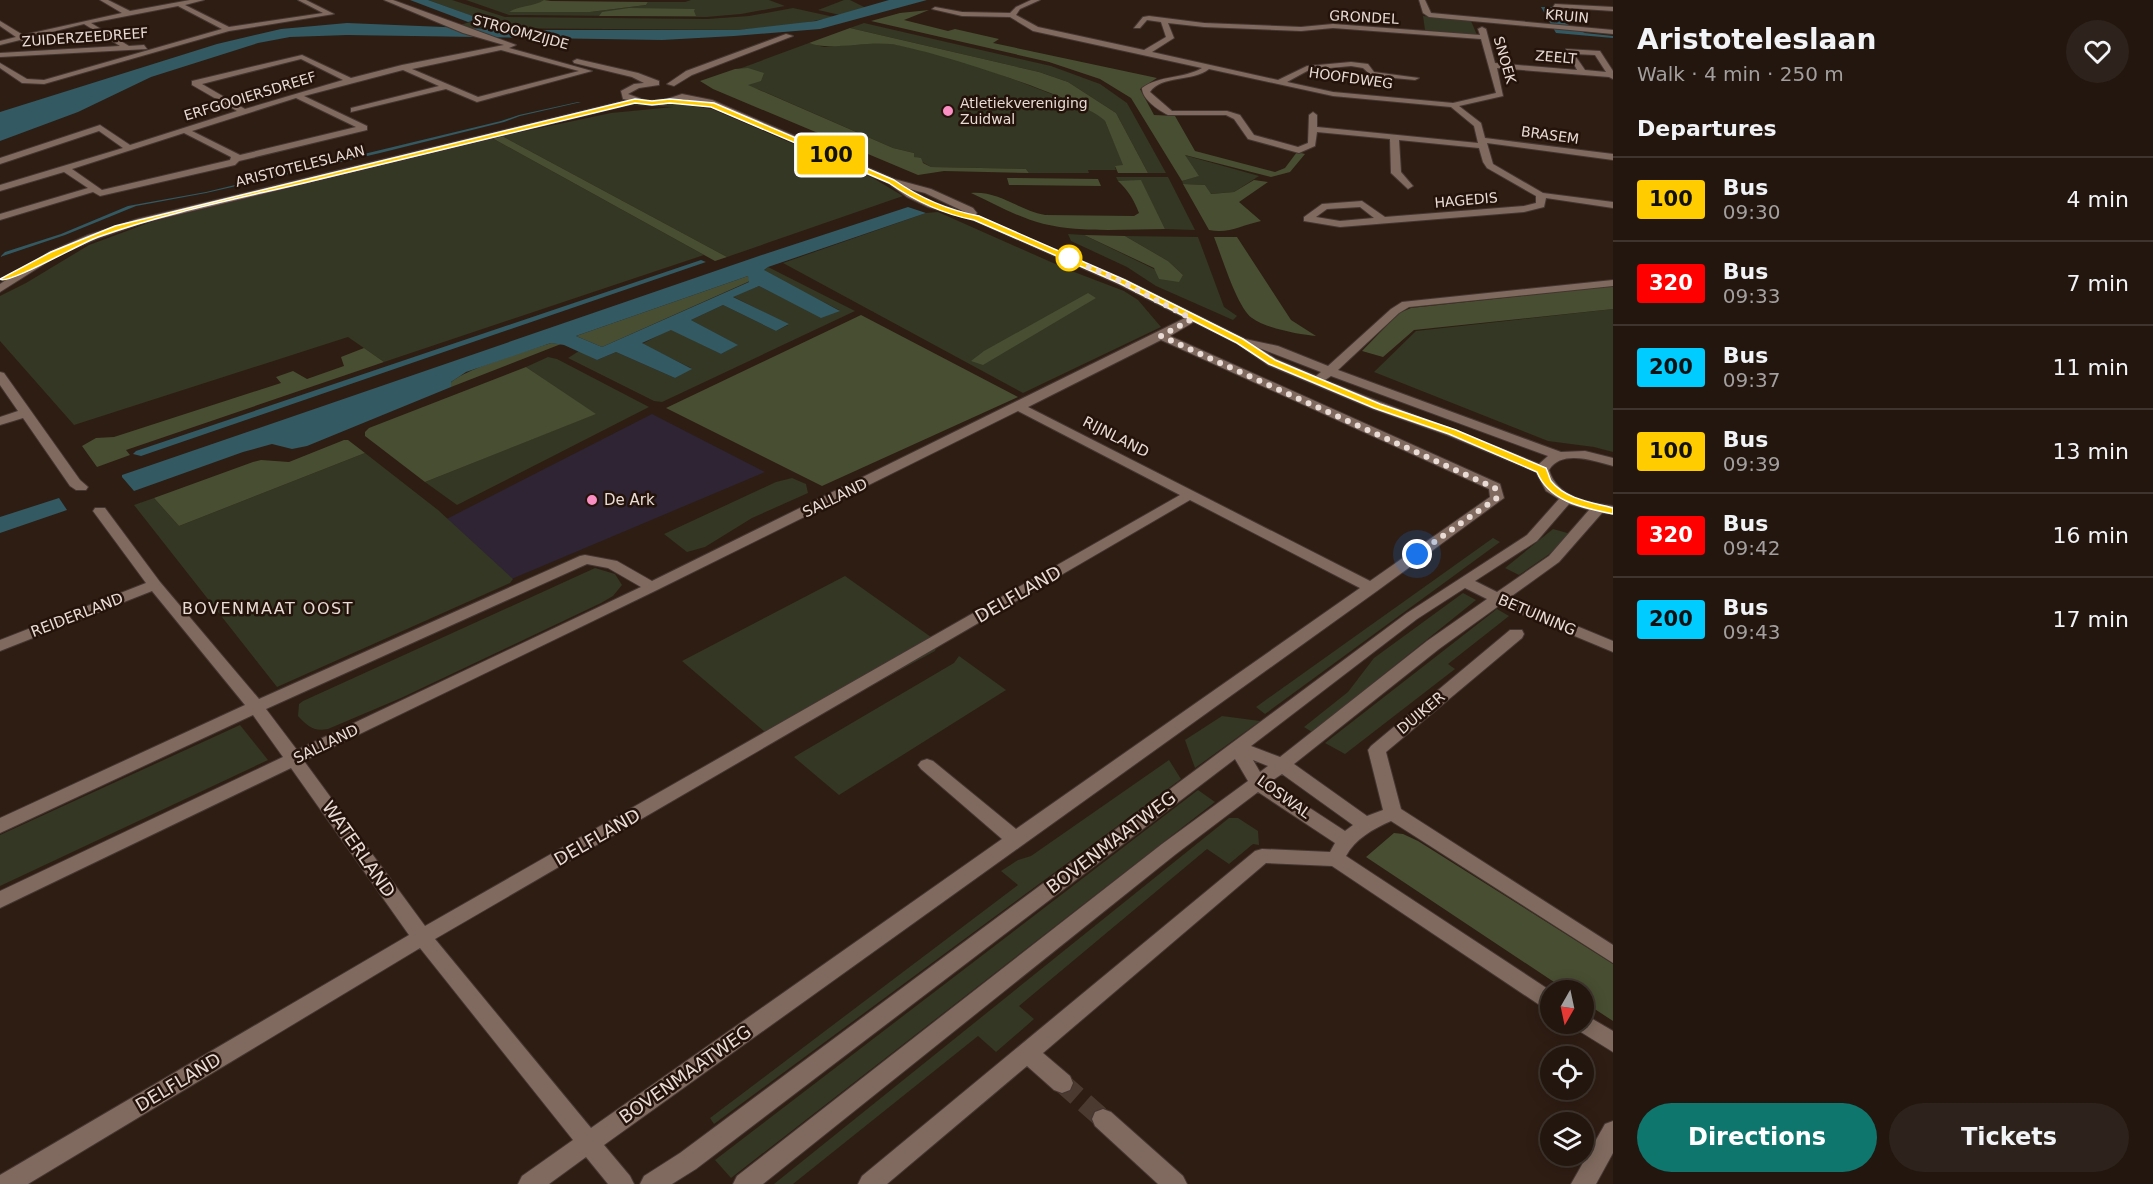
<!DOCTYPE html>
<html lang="en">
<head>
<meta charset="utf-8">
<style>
	:root { --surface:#22160e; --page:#2e231c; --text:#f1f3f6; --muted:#a29f9e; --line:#3f352e; --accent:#0f766e }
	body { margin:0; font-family:"DejaVu Sans",sans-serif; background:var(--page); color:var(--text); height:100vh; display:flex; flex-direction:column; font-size:22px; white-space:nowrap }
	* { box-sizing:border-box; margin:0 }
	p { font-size:20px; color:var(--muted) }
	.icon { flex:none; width:33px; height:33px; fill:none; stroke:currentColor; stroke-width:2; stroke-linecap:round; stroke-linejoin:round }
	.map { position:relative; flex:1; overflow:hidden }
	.sheet { display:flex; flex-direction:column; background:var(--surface); width:540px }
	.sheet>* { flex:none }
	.badge { padding:0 12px; border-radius:4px; font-size:21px; line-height:39px }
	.needle { width:39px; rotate:189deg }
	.controls { position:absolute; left:1540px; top:980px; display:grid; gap:12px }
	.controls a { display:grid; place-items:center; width:54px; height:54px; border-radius:50%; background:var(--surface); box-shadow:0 3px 15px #0003,0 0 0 2px var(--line); font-size:30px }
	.you { position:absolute; width:30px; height:30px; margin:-15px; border:4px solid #fff; border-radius:50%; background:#1a73e8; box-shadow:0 0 0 9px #1a73e833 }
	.map>.badge { position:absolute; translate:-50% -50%; box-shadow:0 0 0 3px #fff }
	h2 { padding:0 24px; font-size:22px; line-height:54px }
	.round { display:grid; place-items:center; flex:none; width:63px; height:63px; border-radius:32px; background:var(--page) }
	.headline { display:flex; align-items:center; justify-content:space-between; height:102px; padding:0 24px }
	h1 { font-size:28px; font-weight:700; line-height:45px }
	.primary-button { display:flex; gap:12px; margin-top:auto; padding:12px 24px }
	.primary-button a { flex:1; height:69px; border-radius:36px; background:var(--accent); color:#fff; font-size:24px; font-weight:700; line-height:69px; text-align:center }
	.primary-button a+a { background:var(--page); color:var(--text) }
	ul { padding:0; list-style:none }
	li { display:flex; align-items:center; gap:18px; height:84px; padding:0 24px; border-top:2px solid var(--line) }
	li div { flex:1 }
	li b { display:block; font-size:22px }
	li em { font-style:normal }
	li .badge { min-width:66px; font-weight:700; text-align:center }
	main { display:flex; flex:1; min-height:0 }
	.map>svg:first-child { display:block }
	.industrial { fill:#2e2433 }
	.green { fill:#333723 }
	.forest { fill:#484e31 }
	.water { fill:#335962; fill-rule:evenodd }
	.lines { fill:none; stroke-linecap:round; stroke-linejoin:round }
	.minor-tunnel { stroke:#4a3a30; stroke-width:20; stroke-dasharray:20 10; stroke-linecap:butt }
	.minor-casing { stroke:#443630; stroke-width:2 }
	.minor { fill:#806a5f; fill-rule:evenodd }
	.line { fill:#fc0; stroke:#fff; stroke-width:1.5 }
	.walk { stroke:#e9dcd6; stroke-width:6; stroke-dasharray:0 10.8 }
	.poi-dot { fill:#fb8fc4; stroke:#24130a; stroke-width:2 }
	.stop-dot { fill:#fff; stroke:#fc0; stroke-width:3 }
	.labels { text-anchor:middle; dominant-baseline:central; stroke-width:5; stroke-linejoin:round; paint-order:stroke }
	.far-street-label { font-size:14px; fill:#e9dcd6; stroke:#24130a }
	.far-poi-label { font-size:14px; fill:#e9dcd6; stroke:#24130a; text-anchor:start }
	.street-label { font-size:15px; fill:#e9dcd6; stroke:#24130a }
	.poi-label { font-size:15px; fill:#e9dcd6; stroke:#24130a; text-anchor:start }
	.neighbourhood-label { font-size:16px; letter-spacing:1.5px; fill:#e9dcd6; stroke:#24130a }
	.near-street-label { font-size:18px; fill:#e9dcd6; stroke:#24130a }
</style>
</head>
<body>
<main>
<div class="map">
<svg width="1613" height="1184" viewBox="0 0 1613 1184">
	<rect width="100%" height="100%" fill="#2e1d13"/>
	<path class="industrial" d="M652,414L765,472L500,584L429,528Z"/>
	<g class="green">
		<path d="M428,0H452L505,17L707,19L749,16L793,8L834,17L793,25L739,30L469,28L460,25L480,19Z"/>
		<path d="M466,0H544L543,3L510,12H590L646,5L648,2H685L691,0H769L785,6L741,14L706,17L522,15H509Z"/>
		<path d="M844,0H850L866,8L840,15L818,10Z"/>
		<path d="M1423,16L1471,21L1477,35L1425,30Z"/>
		<path d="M864,23L1051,66L1100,84L1127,103L1166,173H1148L1116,113L1068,82L1039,72L850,28Z"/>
		<path d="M874,42C939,47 1019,82 1080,105L1101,116L1105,121L1124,166L1115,167L1116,170H1088L1089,173H1029L1026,169L931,167L914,157V153L893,148L760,90L717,77L809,43L824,47Z"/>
		<path d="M669,103L712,109L873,178L903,196L727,257L502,136L611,113L673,107L629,105Z"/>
		<path d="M492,138L704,255L384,362L348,337L74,425L0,341V296L26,283L89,245L151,222Z"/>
		<path d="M1184,155L1259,176L1234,192L1210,194L1205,185L1183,184L1182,181L1198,176Z"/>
		<path d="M1116,177H1168L1195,230L1165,229L1141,181H1118Z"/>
		<path d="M938,212L1069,270L1124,291L1138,300L1161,327L1023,393L783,263L926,213Z"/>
		<path d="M1068,234L1084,235L1154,269L1183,275L1168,261L1125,236L1198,237L1224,307L1237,316L1233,320L1156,286L1127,267L1071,241Z"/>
		<path d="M768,267L855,311L662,402L654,401L568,358L579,351L597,360L616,352L675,378L691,368L642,344L671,329L721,354L737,345L691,320L723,305L776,331L788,325L732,296L759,286L821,317L839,310L763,271Z"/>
		<path d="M1613,309V452L1594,447L1548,441L1374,372L1416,331Z"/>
		<path d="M548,357L557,359L649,407L457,505L425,482L595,414L526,367Z"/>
		<path d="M365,453L438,510L513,579L510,583L277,687L134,505L154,498L179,526Z"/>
		<path d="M792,478L806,484L808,493L752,518L705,547L687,552L664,534L776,482Z"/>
		<path d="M1553,529L1571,534L1548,555L1519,575L1505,568Z"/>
		<path d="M1493,538L1500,542L1265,714L1256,707Z"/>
		<path d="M595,568L615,574L622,585L613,596L601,603L401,698L328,729C313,732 308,726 298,716L299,704L303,701Z"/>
		<path d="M845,576L938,642L935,651L773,739L682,661Z"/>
		<path d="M1463,593L1476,600L1312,732L1304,727L1348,692L1374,658Z"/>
		<path d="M1497,609L1509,616L1448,664L1455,669L1345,754L1325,743Z"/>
		<path d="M959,656L1006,690L839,795L794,757L954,663Z"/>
		<path d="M1222,716L1260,721L1195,768L1185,740Z"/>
		<path d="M240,725L268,760L0,886V835Z"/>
		<path d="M1169,760L1181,779L714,1124L710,1118L1018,885L1001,871L1018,860L1031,856Z"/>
		<path d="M1198,790L1215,802L731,1178L715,1160Z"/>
		<path d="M1229,818H1238L1258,831L1259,845L1253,844L1229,864L1207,849L1019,1006L1034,1019L996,1052L978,1036L793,1184H774Z"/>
	</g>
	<g class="forest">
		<path d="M544,0L551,1L648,2L646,5L590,12H509C520,5 534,7 544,0Z"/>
		<path d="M629,8L695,9L694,11L696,16H599L602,12Z"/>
		<path d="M929,10L904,20L948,31L955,29L999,39L993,43L1157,78L1140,89L1154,115L1175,116L1195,151L1275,172L1285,168L1297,152L1305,154L1290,172L1271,177L1185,155L1199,176L1182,181L1131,98L1100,79L1049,62L871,21L900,13Z"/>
		<path d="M850,28L1039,72L1068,82L1116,113L1148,173H1118L1115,166L1123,165L1105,121C1086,99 924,48 890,44C866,41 828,51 809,43Z"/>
		<path d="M748,68L764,73L761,81L748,85L893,148L914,153V157L921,158L923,163L931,167L1026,169L1029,173L944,171L918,175L713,89L700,81L735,69Z"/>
		<path d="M502,136L727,257L715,261L492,138Z"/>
		<path d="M1007,178L1098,179L1101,186L1009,185Z"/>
		<path d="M1141,180L1165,229C1126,229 1082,233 1044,224C1019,218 995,204 971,193C1000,191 1018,210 1045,215L1134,216L1139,213C1134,200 1128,190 1118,181Z"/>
		<path d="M1254,180L1268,182L1239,202L1261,221C1242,225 1229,234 1209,230L1183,184L1205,185L1211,194L1234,192Z"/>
		<path d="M1084,235L1125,236L1168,261L1183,275L1179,282L1159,279L1154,268Z"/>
		<path d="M1214,237H1237L1291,320L1316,336C1300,335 1265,328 1252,318C1237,307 1222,257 1214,237Z"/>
		<path d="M748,276L750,281L602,347L576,336Z"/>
		<path d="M1613,286V309L1414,330L1383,357L1362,351L1399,313L1411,308Z"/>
		<path d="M1088,293L1096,298L983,365L971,361L984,351Z"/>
		<path d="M861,315L1018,397L822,486L666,408Z"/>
		<path d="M551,343L561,344L451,387L449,385C458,370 531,350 551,343Z"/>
		<path d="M364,348L384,362L126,450L130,455L97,467L82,446L96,438L114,437L281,383L276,377L293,371L307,379L344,366L341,357Z"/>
		<path d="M526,367L596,414L425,482L365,436V432L369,428Z"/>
		<path d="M344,440H348L365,453L179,526L154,498L253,462L261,460L289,462Z"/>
		<path d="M1394,833L1403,834L1418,841L1613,964V1021L1584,1002V990H1566L1366,857Z"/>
	</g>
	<g class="water">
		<path d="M410,0H428L481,19L468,22Z"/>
		<path d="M889,0H927L820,29L734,36L662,40L347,35L290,37L258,43L151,77L78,112L0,141V112L217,44L281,29L347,23L515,30H738L816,21Z"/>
		<path d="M1541,7H1555L1565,23L1585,33L1613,36V38L1556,33Z"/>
		<path d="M578,102H581L520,116L504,122L380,153L206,193L136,206L65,235L0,257L5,252L61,234L128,206L206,192L501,121L519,115Z"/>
		<path d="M908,207L926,213L768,267L764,270L840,311L821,318L759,286L733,297L789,324L776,331L723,305L691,320L738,345L721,354L671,330L642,343L692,369L675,378L616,352L597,360L564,345L551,343L466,372L451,382V387L307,446L292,449L272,444L243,452L134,491L122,477V475L768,253ZM748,276L749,282L602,347L576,336Z"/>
		<path d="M701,260L706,262L141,456L133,454L136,451Z"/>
		<path d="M59,498L67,510L0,533V517Z"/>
	</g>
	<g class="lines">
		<path class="minor-tunnel" d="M1062,1083L1103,1119"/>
		<g class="minor-casing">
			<g id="minor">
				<path d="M100,0H108L130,11L190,0H204L185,5L229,27L323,13L298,0H306L334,14L229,31L44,84L22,83L0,68V63L27,79L44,80L222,29L178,6L91,23L129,46L144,45L147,49L0,57V53L120,46L84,24L27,38L29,40L25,42L20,40L0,45V41L16,37L0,26V21L23,35L122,13Z"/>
				<path d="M384,0H393L516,45L509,48L592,71L477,102L446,89L351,112V108L439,86L403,70L304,96L367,126V130L239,161L235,165L100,196L93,192L0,220V214L88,188L64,172L0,191V185L123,148L99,131L0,164V158L100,125L130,145L237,111L192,85V81L302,55L351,78L402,65L504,45L463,33ZM501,50L579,71L478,97L412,69ZM301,59L343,80L245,109L202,84ZM296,98L356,127L240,155L192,131ZM184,133L231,157L230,160L102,190L72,169Z"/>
				<path d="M1031,0H1040L1020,9L1016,15L1038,27L1144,50L1166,37L1161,22L1147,20L1140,28H1134L1143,17L1149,16L1204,23L1301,27L1333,24L1480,35L1478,29L1482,27L1486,29L1495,63L1577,70L1566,49L1600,51L1613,71V79L1609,77L1497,68L1503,96L1459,106L1481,123L1485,138L1613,154V160L1487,143L1493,164L1543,193L1613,202V208L1546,198L1544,207L1524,212L1340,227L1304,221V217L1322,204L1362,201L1385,217L1524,206L1536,203V196L1487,168L1483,162L1479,148L1399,140L1401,172L1413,186L1408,189L1391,173L1390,139L1317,132L1315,146L1299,153L1248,139L1234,119L1226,115H1168C1158,110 1142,99 1142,88C1160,75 1183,79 1202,68L1033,31L1010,17L962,16L932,9L935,7L962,12L1010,13L1016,7ZM1168,23L1204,27L1301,31L1333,28L1481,39L1496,93L1453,103L1333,92L1287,82L1309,70L1351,66L1363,68L1372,76L1415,80L1419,78L1374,72L1368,64L1351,62L1307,66L1278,80L1152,52L1174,38ZM1574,54L1595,55L1606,72L1585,70ZM1209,69L1333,96L1451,107L1474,126L1478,143L1317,127V115L1313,112L1309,115L1308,143L1298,147L1254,135L1240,115L1227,111H1172L1150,92C1161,75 1193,82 1209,69ZM1360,207L1374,218L1340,221L1316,217L1327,209Z"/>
				<path d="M1419,0H1425L1431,13L1613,30V34L1429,17L1423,13Z"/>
				<path d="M1555,4L1613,7V11L1553,7Z"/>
				<path d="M786,34L793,36L692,75L674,86L667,84L686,71Z"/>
				<path d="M577,59L638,73L659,81V85L639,88L628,94L647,101L667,99L682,94L712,100L894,179L931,189L973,208L977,213L975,215L1126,280L1245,339L1278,346L1328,366L1391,309L1402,302L1613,280V286L1409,307L1399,313L1338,370L1561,452L1585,451L1613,458V466C1594,461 1562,449 1549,470C1557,497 1588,503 1613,506V514L1602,513L1559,562L1509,598L1613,641V652L1500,605L1439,649L1294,764L1367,816L1383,810L1368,750L1371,746L1510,630H1522L1524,634L1522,638L1386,752L1401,809L1613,945V963L1391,821C1373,829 1355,839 1346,856L1551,991V1011L1544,1008L1332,866L1266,863L1043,1053L1070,1076L1073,1083L1070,1090L1062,1093L1054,1090L1027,1066L887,1184H858L862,1176L1255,851L1262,849L1330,852L1335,843L1258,792L1176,854L763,1184H733L737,1176L1162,844L1248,781L1235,759L696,1169L672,1184H640L644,1176L680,1153L1407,613L1527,535L1559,499L1546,491L1536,472L1447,435L1373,409L1268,365L1236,343L1194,322L1170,336L1500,484L1504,498L1377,591L604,1145L630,1176L634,1184H608L586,1157L549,1184H518L522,1176L573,1140L420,948L28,1184H0V1175L409,935L291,768L0,908V891L283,757L253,715L0,833V818L245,705L152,591L0,651V640L146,583L93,511L95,508H105L160,582L259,699L580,556L585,555L617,561L652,581L1185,318L1118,284L973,220L928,207L907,197L888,183L706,104L683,99L662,105L636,103L143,223L96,239L57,256L0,292V284L49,252L88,235L137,219L628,100L623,99L621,91L634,84L644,83L632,77L574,63L573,61ZM906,188L925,193L967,213L935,203ZM1161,340L1489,489L1490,497L1370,581L1028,407ZM1259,348L1321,372L1316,376L1276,359ZM1331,376L1548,456L1539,464C1468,434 1396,409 1325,380ZM1018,411L1180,495L425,926L304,761L657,590ZM1190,500L1360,588L1016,829L933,761L927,759L921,761L918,765L921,769L1002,839L591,1128L435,939ZM1569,504L1589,510L1549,556L1497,592L1475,581L1537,541ZM587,564L608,568L641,587L297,750L266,709ZM1465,588L1487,599L1427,641L1280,757L1251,746L1417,619ZM1253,760L1268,766L1260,772ZM1282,774L1353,825L1345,831L1270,782Z"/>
				<path d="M0,372L4,373L80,480L88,487L86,490H76L70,486L23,418L0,425V417L18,411L0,385Z"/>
				<path d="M1584,1014L1613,1031V1052L1576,1029L1572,1023H1584Z"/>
				<path d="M1103,1109L1111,1112L1183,1176L1187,1184H1158L1095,1126L1092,1119L1095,1112Z"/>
				<path d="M1613,1121V1153L1596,1184H1571L1605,1124Z"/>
			</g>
		</g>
		<use href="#minor" class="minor"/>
	</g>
	<path class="line" d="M635,99L652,101L670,99L714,103L894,180C920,198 947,210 979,216L1125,280L1243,339L1275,360L1380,404L1456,430L1546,468C1548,472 1549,477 1551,481C1566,500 1595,503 1613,508V514C1584,508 1549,502 1537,472L1449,434L1374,408L1269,364L1237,343L1119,283L974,220C943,214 915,201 889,183L711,107L670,103L652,105L635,103C525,129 415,156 304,183C236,199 165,213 98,237C81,243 6,286 0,279L51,252L115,226Z"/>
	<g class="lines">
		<path class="walk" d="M1069,258L1122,282L1192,319L1161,336L1495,488L1497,498L1417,554"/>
	</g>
	<g class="poi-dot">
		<circle cx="948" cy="111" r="6"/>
		<circle cx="592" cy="500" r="6"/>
	</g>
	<circle class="stop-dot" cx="1069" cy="258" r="12"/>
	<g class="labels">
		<g class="far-street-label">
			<text transform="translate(1567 16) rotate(5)">KRUIN</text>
			<text transform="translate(1364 17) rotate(3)">GRONDEL</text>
			<text transform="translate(521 32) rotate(15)">STROOMZIJDE</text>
			<text transform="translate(85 37) rotate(-4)">ZUIDERZEEDREEF</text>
			<text transform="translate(1556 57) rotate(5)">ZEELT</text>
			<text transform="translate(1505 60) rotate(74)">SNOEK</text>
			<text transform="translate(1351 78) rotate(8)">HOOFDWEG</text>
			<text transform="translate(250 96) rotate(-17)">ERFGOOIERSDREEF</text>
			<text transform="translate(1550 135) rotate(8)">BRASEM</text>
			<text transform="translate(300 166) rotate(-14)">ARISTOTELESLAAN</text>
			<text transform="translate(1466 200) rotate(-5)">HAGEDIS</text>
		</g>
		<g class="far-poi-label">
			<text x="960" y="103">Atletiekvereniging<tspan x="960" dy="16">Zuidwal</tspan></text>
		</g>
		<g class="street-label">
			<text transform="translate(1116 437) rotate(27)">RIJNLAND</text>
			<text transform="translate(835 498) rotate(-26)">SALLAND</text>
			<text transform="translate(77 615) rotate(-21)">REIDERLAND</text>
			<text transform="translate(1537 615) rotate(23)">BETUINING</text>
			<text transform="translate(1421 713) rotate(-40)">DUIKER</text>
			<text transform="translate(326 744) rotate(-26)">SALLAND</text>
			<text transform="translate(1284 797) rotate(36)">LOSWAL</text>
		</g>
		<g class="poi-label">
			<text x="604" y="500">De Ark</text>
		</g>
		<g class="neighbourhood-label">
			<text x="268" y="608">BOVENMAAT OOST</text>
		</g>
		<g class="near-street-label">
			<text transform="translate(1018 594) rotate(-30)">DELFLAND</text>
			<text transform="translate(597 837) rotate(-30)">DELFLAND</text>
			<text transform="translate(1111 842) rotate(-37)">BOVENMAATWEG</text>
			<text transform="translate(359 849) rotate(55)">WATERLAND</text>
			<text transform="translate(685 1074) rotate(-35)">BOVENMAATWEG</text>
			<text transform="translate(178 1082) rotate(-31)">DELFLAND</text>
		</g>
	</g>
</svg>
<div class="controls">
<a><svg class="needle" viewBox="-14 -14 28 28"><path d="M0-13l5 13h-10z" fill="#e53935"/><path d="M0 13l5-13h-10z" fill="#a29f9e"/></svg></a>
<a><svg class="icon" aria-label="locate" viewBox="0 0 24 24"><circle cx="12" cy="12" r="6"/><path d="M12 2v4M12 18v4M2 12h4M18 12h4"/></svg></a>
<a><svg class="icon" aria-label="layers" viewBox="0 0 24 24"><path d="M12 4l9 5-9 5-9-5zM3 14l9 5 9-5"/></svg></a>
</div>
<div class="you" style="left:1417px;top:554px"></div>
<b class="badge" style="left:831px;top:155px;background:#fc0;color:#111">100</b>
</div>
<section class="sheet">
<div class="headline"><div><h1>Aristoteleslaan</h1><p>Walk · 4 min · 250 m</p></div><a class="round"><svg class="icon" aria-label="heart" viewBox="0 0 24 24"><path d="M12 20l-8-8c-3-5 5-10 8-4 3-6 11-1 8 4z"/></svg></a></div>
<h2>Departures</h2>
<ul>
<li><span class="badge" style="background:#fc0;color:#111">100</span><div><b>Bus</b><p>09:30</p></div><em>4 min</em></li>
<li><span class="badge" style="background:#f00;color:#fff">320</span><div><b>Bus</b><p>09:33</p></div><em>7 min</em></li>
<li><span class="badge" style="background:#0cf;color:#111">200</span><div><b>Bus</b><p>09:37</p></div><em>11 min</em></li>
<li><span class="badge" style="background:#fc0;color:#111">100</span><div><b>Bus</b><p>09:39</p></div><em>13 min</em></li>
<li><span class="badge" style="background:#f00;color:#fff">320</span><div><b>Bus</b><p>09:42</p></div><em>16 min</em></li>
<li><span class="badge" style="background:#0cf;color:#111">200</span><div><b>Bus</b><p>09:43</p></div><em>17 min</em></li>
</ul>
<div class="primary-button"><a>Directions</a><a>Tickets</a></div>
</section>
</main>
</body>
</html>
